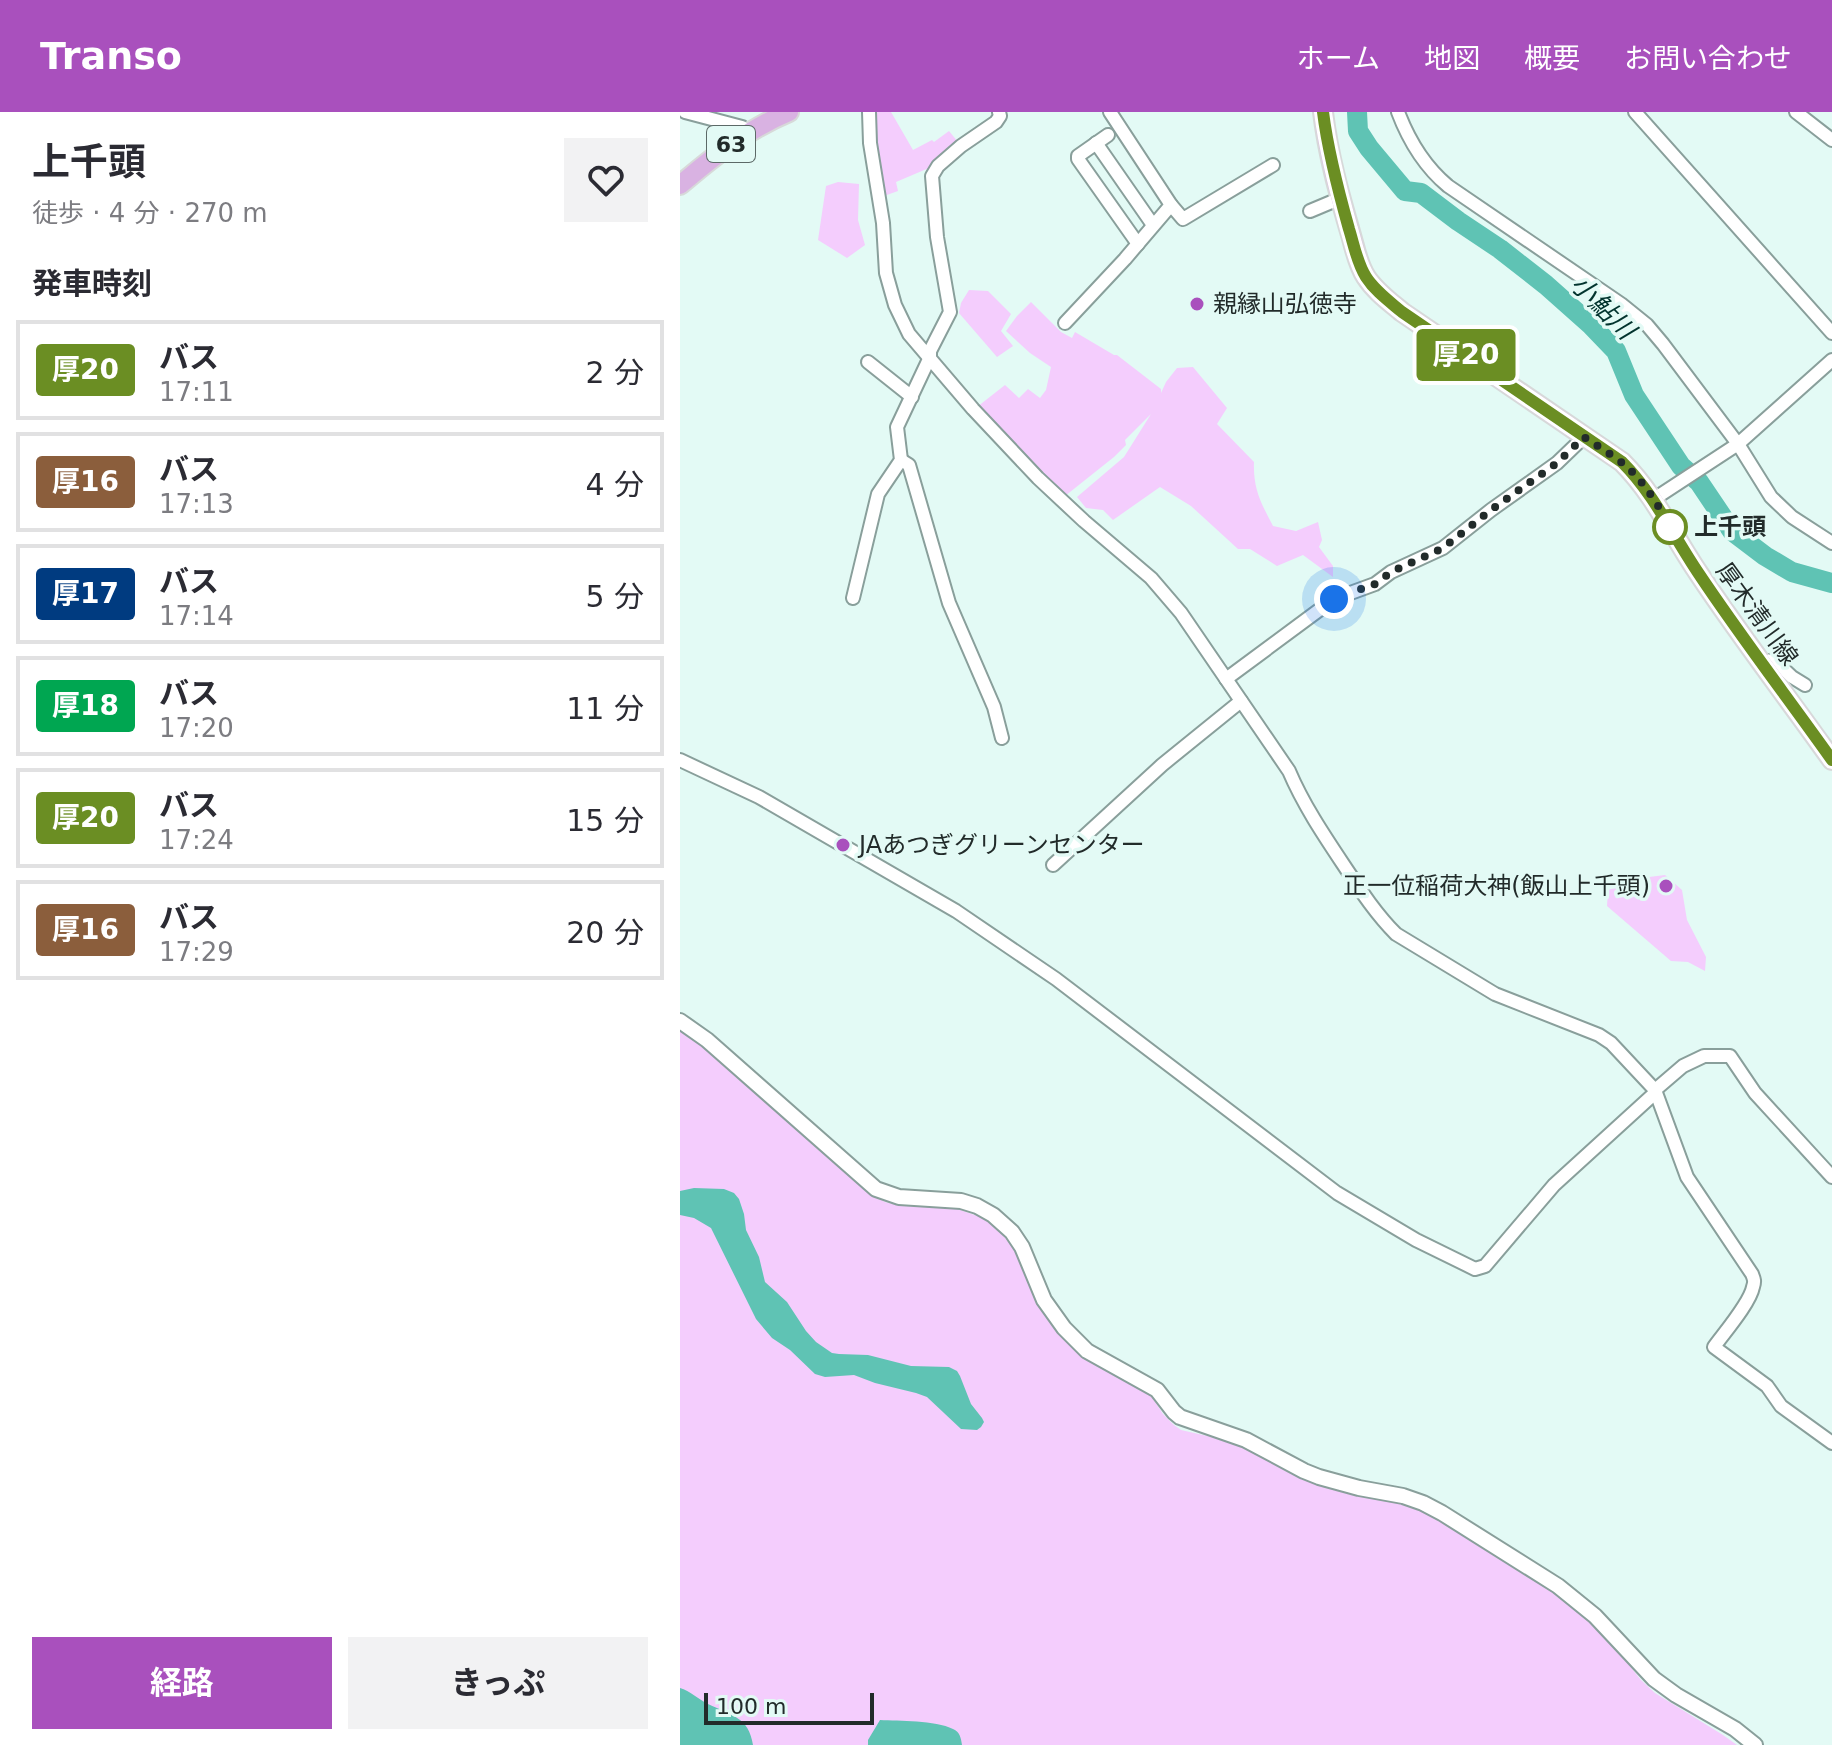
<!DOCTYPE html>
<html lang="ja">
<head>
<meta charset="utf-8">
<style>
	:root { --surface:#fff; --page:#f2f2f3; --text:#2b2b33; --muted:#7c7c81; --line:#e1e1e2; --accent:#a950bd }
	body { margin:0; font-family:"DejaVu Sans","Noto Sans JP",sans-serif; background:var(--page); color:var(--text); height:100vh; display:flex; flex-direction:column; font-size:30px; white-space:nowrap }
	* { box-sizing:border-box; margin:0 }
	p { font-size:26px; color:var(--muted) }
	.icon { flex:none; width:44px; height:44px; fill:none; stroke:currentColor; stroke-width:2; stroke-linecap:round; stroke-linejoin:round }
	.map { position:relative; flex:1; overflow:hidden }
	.sheet { display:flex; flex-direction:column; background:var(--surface); width:680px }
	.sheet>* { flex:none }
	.badge { padding:0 16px; border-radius:6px; font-size:28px; line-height:52px }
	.scale { position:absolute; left:24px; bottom:20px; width:170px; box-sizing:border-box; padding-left:8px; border:4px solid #222b2a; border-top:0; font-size:22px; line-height:28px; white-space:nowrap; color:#222b2a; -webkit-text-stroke:6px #e3faf5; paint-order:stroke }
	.you { position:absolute; width:40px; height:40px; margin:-20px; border:6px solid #fff; border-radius:50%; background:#1a73e8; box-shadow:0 0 0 12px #1a73e833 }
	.map>.badge { position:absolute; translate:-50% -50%; box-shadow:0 0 0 4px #fff }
	h2 { padding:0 32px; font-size:30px; line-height:72px }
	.round { display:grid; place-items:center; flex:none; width:84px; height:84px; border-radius:0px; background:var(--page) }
	.head { display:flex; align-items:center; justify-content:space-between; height:136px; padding:0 32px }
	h1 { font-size:38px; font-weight:700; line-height:60px }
	.button { display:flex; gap:16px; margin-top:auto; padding:16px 32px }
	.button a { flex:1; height:92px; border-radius:0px; background:var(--accent); color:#fff; font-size:32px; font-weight:700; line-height:92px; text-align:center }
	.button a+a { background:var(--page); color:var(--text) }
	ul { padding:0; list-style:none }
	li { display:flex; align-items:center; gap:24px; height:100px; margin:0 16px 12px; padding:0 16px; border:4px solid var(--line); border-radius:0px }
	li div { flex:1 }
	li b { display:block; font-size:30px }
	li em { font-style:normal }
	li .badge { min-width:88px; font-weight:700; text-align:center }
	header { display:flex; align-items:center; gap:48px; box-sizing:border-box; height:112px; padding:0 40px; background:var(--accent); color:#fff }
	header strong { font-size:38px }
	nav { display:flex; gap:44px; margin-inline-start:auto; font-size:28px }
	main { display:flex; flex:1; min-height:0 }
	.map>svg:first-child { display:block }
	.green { fill:#f4cdfd }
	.water { fill:#5fc3b4 }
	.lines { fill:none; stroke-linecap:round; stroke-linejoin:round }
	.river { stroke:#5fc3b4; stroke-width:20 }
	.minor-casing { stroke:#899f9b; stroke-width:16 }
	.tertiary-casing { stroke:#899f9b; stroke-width:18 }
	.primary-casing { stroke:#d7d9d9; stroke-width:22 }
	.minor { stroke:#fff; stroke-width:12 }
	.tertiary { stroke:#fff; stroke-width:14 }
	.primary { stroke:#d9b2e2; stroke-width:18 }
	.line-casing { stroke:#fff; stroke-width:18 }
	.line { stroke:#6b8e23; stroke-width:12 }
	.walk { stroke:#222b2a; stroke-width:8; stroke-dasharray:0 14.4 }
	.poi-dot { fill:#a950bd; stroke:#e3faf5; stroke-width:3 }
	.stop-dot { fill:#fff; stroke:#6b8e23; stroke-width:4 }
	.labels { text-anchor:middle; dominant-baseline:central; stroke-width:7; stroke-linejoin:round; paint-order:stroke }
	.shield { fill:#e3faf5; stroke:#5c6967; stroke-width:2 }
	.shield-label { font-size:22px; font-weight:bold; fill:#222b2a }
	.poi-label { font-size:24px; fill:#222b2a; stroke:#e3faf5; text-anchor:start }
	.stop-label { font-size:24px; font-weight:bold; fill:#222b2a; stroke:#e3faf5; text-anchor:start }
	.street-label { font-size:24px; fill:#222b2a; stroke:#e3faf5 }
	.water-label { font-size:26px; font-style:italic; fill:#02342e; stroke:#e3faf5 }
</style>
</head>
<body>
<header>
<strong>Transo</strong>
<nav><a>ホーム</a><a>地図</a><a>概要</a><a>お問い合わせ</a></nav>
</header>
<main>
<section class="sheet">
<div class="head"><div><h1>上千頭</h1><p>徒歩 · 4 分 · 270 m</p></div><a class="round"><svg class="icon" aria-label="heart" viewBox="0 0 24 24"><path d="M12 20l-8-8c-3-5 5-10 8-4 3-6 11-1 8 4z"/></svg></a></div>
<h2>発車時刻</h2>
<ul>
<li><span class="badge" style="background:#6b8e23;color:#fff">厚20</span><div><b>バス</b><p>17:11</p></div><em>2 分</em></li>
<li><span class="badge" style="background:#8b5e3c;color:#fff">厚16</span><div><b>バス</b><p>17:13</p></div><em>4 分</em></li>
<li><span class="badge" style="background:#003b80;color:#fff">厚17</span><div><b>バス</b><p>17:14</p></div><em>5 分</em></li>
<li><span class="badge" style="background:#00a651;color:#fff">厚18</span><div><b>バス</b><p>17:20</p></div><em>11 分</em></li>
<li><span class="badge" style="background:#6b8e23;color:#fff">厚20</span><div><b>バス</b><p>17:24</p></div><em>15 分</em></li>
<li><span class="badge" style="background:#8b5e3c;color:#fff">厚16</span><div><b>バス</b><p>17:29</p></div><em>20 分</em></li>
</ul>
<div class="button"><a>経路</a><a>きっぷ</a></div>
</section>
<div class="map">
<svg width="1152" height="1633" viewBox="0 0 1152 1633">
	<rect width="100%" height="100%" fill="#e3faf5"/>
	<g class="green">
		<path d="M195,0H211L233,38L252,28L254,30L269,19L278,30L256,53L216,70L218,79L204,84L195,30Z"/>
		<path d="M158,70L179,72L178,108L185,133L167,146L138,128L146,74Z"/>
		<path d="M289,178L308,179L331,202L321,219L333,234L317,245L279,201L281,191Z"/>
		<path d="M351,190L381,220L392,226L395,220L434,243H437L481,277V281L486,270L497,256L513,255L547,296L537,312L574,350C573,377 581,391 593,414L616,419L638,410L642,428L639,435L653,454V465L623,443L597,454L570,437H558L511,394L480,375L433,408L423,398L406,396L397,385L444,345L471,302L445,328L446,333L434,345L385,384L297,295L325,273L339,286L348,277L360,286L366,278L371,255L350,241L326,219L337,204Z"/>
		<path d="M985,763L1002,778L1007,808L1026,845L1025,859L1008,850L991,849L927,794L928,778L969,765Z"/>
		<path d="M0,918L20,930L190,1081L205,1090L220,1094L272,1095L303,1106L318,1115L331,1129L361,1197L391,1235L416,1253L465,1279L472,1285L483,1302L494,1313L501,1318L545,1328L571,1339L627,1367L651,1376L722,1391L761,1408L882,1485L903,1503L930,1529L961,1568L975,1581L1043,1623L1057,1633H0Z"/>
	</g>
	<g class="water">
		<path d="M14,1076L44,1077L54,1081L59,1087L64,1102L66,1118L79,1145L85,1170L107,1190L126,1219L136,1230L152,1241L159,1242L188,1243L231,1254L269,1255L277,1259L280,1264L291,1292L302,1306L304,1310L301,1315L297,1318L281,1317L247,1285L236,1281L195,1271L174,1263L145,1265L135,1262L110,1238L92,1226L76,1207L31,1116L14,1106L0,1103V1079Z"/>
		<path d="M0,1576C10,1579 18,1587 28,1592C51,1603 69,1605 73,1633H0Z"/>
		<path d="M200,1608C219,1609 255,1608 273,1617C280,1620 281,1626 282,1633H188V1628Z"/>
	</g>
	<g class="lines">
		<path class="river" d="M677,0L678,19L689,36L725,79L741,81L778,109L820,137L866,173L911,213L936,239L954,283L1001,354L1019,370L1052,419L1085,444L1112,460L1152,471"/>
		<g class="minor-casing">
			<g id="minor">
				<path d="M5,0L62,15L68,20"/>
				<path d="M189,0L190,31L203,111L206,161L215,193L229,222L293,297L358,366L404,409L471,466L501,501L609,659C623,692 643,722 663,752C679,776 695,801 716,822L815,882L919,923L931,931L975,978L1007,1065L1072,1162C1074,1167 1075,1169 1073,1175C1070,1191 1044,1221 1034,1235L1087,1274L1101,1294L1152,1331"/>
				<path d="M718,0C729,29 744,54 768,74L941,192L967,213L983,232L1058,332L1091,385L1112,405L1152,431"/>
				<path d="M955,0L1152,221"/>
				<path d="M1116,0L1152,28"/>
				<path d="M428,23L398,44V47L458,132"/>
				<path d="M416,31L473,113"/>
				<path d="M491,93L503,107L593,53"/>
				<path d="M630,99L661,86"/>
				<path d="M385,211L445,147L491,93L430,0"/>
				<path d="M188,250L232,285"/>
				<path d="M221,348L229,353L269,491L314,595L322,626"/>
				<path d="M974,387L1058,332L1152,248"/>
				<path d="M173,486L198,382L221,348L217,315L250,245V239L270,200L257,125L252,64L258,54L281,34L316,10L320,4L319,0"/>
				<path d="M1083,550L1094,548L1112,565L1125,573"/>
				<path d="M546,567L654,487L695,472L711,460L763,436L811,398L877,351L904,325"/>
				<path d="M0,648L79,685L276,799L376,867L657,1081L736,1128L795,1157L805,1154L874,1073L975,981"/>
				<path d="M373,753L482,653L561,589"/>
				<path d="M975,978L1003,954L1024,944H1050L1075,981L1152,1065"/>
			</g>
		</g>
		<g class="tertiary-casing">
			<path id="tertiary" d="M0,909L27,928L196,1077L219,1085L281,1089L297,1094L313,1103L332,1120L342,1135L364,1188L384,1216L407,1239L477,1278L494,1300L500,1305L566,1328L624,1359L639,1365L679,1376L723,1384L743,1391L762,1401L878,1474L915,1504L974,1567L996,1583L1055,1617L1075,1633"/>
		</g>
		<g class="primary-casing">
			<g id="primary">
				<path d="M643,0C648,42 659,82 671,123C675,137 678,153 686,165C695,179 709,189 722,200L942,350C975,383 993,424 1019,462C1061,525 1108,586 1152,648"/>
				<path d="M0,73C34,44 68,17 109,0"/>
			</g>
		</g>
		<use href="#minor" class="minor"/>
		<use href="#tertiary" class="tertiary"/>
		<use href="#primary" class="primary"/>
	</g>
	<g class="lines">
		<g class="line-casing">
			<path id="line" d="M643,0C648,40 658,78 669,117C674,133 677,151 686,165C695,179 709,189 722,200L942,350C975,383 993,424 1019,462C1061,525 1108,586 1152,648"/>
		</g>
		<use href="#line" class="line"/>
		<path class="walk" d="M654,487L695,472L711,460L763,436L811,398L877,351L904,325C916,333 929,341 941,350C966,369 981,399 996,425L990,415"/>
	</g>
	<g class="poi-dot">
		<circle cx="517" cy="192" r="8"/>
		<circle cx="163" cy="733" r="8"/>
		<circle cx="986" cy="774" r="8"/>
	</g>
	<circle class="stop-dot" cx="990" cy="415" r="16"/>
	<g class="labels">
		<rect class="shield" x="27" y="14" width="48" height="36" rx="6"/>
		<g class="shield-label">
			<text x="51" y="32">63</text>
		</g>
		<g class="poi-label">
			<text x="533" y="192">親縁山弘徳寺</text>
			<text x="179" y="733">JAあつぎグリーンセンター</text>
			<text x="970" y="774" text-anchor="end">正一位稲荷大神(飯山上千頭)</text>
		</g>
		<g class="stop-label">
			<text x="1014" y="415">上千頭</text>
		</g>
		<g class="street-label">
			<text transform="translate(1077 502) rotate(54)">厚木清川線</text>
		</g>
		<g class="water-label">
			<text transform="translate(923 195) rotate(45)">小鮎川</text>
		</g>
	</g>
</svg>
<div class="scale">100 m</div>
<div class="you" style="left:654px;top:487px"></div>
<b class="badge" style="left:786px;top:243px;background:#6b8e23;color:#fff">厚20</b>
</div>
</main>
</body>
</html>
